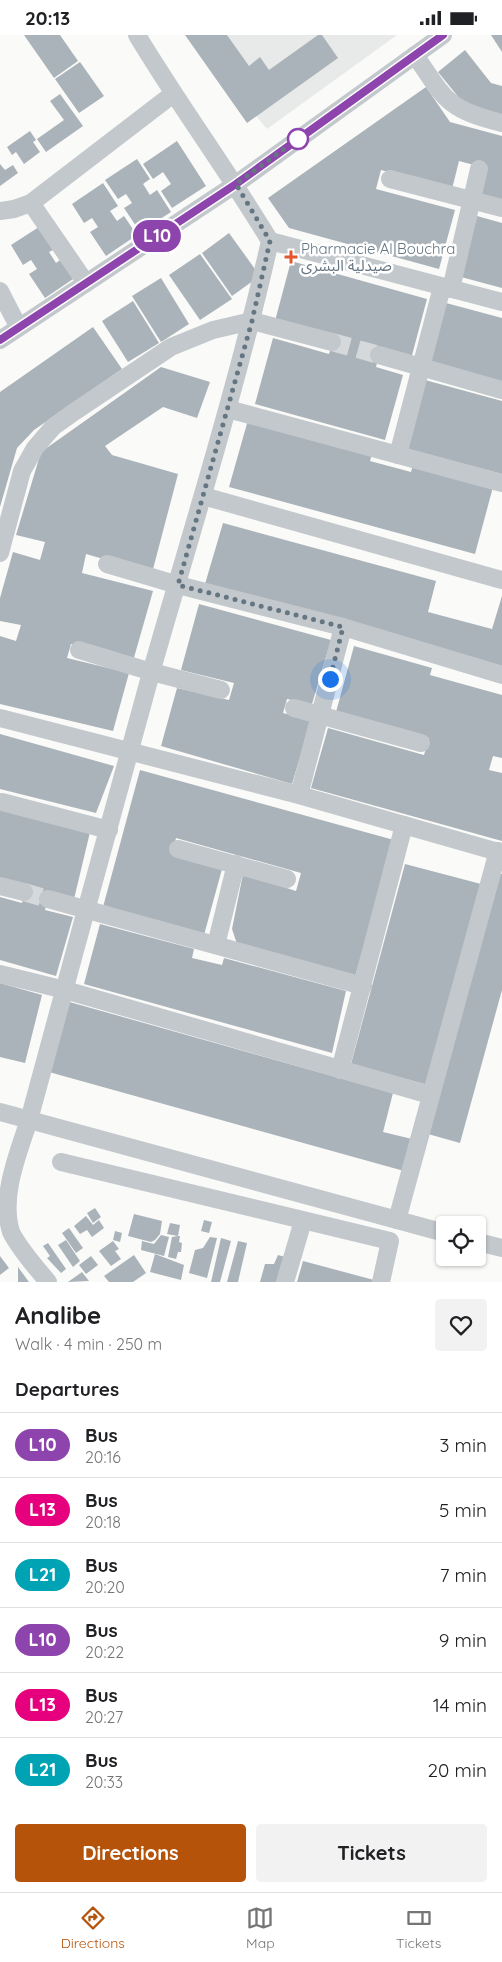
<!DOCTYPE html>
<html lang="en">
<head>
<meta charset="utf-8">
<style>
	:root { --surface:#fff; --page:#f2f2f2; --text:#202124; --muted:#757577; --line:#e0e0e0; --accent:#b45309 }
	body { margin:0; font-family:Quicksand,"Noto Sans Arabic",sans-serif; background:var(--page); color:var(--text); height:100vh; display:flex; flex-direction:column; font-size:19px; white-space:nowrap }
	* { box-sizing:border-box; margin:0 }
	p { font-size:16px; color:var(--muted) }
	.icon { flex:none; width:28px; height:28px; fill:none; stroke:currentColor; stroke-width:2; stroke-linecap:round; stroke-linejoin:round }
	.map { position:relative; height:1247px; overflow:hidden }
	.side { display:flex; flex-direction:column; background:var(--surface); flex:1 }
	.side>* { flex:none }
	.badge { padding:0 10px; border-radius:16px; font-size:18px; line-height:32px }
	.tools { position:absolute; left:436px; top:1181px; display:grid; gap:10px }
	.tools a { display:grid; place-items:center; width:50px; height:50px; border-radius:5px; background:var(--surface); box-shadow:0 1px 4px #0004; font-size:25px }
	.you { position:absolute; width:25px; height:25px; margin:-12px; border:4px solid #fff; border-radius:50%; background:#1a73e8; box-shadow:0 0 0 8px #1a73e833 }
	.map>.badge { position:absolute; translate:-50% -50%; box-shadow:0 0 0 2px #fff }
	h2 { padding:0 15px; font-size:19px; line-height:45px }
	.round { display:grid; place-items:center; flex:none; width:52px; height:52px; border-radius:5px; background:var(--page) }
	.head { display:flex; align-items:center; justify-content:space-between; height:85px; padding:0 15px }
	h1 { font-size:24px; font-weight:800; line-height:38px }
	.cta { display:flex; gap:10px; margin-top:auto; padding:10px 15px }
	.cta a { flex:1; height:58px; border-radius:5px; background:var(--accent); color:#fff; font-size:20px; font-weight:800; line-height:58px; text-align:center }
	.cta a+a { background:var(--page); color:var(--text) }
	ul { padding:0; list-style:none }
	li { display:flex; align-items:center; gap:15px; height:65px; padding:0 15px; border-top:1px solid var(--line) }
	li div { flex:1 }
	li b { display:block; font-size:19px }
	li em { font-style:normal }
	li .badge { min-width:55px; font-weight:700; text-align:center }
	.status { display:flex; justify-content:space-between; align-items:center; height:35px; padding:0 25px; background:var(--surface); direction:ltr }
	.status svg { height:14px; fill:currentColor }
	.menu { display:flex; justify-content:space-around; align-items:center; height:70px; border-top:1px solid var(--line); background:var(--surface); font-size:14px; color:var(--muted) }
	.menu a { display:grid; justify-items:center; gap:2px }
	.menu .active { color:var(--accent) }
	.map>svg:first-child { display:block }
	.built { fill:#e8e9e9 }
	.building { fill:#aab3b9 }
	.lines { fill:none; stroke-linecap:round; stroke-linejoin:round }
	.street-tunnel { stroke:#d5d9db; stroke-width:18; stroke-dasharray:18 9; stroke-linecap:butt }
	.street { stroke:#c3c8cc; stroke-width:18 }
	.line-casing { stroke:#fff; stroke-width:11 }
	.line { stroke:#8e44ad; stroke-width:8 }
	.walk { stroke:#657683; stroke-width:5; stroke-dasharray:0 9 }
	.stop-dot { fill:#fff; stroke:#8e44ad; stroke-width:2.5 }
	.poi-dot { fill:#e4572e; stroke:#fff; stroke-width:2 }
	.labels { text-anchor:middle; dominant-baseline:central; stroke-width:5; stroke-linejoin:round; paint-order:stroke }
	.poi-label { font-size:15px; fill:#657683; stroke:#fff; text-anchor:start }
</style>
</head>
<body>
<div class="status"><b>20:13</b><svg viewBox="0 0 49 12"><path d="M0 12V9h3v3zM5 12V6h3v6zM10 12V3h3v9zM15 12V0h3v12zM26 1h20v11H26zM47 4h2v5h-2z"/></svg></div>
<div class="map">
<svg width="502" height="1247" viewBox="0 0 502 1247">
	<rect width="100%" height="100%" fill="#fafaf8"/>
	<path class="built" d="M189,0H397L267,94Z"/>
	<g class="building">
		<path d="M24,0H60L78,26L54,43Z"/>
		<path d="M185,0H227L249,31L260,22L269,35L318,0H322L338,23L247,88Z"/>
		<path d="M491,0H502V17Z"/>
		<path d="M465,15L491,48L502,51V80L465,70L438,37Z"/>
		<path d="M80,27L104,61L79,78L55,44Z"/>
		<path d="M426,52L450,87L502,101V169L477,162L485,133L459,126L452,154L381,135L376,154L455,175L439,234L289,193L268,163Z"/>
		<path d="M60,59L83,91L46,117L37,104L64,85L50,66Z"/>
		<path d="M30,96L36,105L33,107L40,117L24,129L16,117L12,120L7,112Z"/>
		<path d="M177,106L206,151L172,173L161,156L171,149L163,137L153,144L143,129Z"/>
		<path d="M137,124L150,144L143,149L150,160L157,155L171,177L140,197L124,173L132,168L126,159L118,164L105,145Z"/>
		<path d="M0,129L5,135L13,130L18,138L0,151Z"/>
		<path d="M103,148L118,171L110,176L117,186L124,181L137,200L106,221L90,197L98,192L92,183L84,188L72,169Z"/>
		<path d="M477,181L502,188V253L461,242Z"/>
		<path d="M42,190L57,213L49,217L56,228L63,223L76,242L45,263L29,239L37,234L31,225L23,230L11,210Z"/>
		<path d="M229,198L260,241L232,261L202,218Z"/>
		<path d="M200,219L232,264L200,285L169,240Z"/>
		<path d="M291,226L427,264L411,324L379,320L376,332L403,340L385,405L255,369L273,303L329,319L334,302L275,286Z"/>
		<path d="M161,243L189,289L161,307L132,261Z"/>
		<path d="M133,266L159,308L128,327L102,286Z"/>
		<path d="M446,268L502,283V348L430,328Z"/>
		<path d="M93,292L122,334L34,395L17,413L0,472V357Z"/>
		<path d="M161,332L210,347L197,383L163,372L105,411L112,420L178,439L152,538L86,519L82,538L153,556L133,626L71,609L67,623L129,638L113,696L0,669V601L16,606L21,590L0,586V563L13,517L40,525L45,507L16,500L41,417Z"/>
		<path d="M425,345L502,366V439L407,414Z"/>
		<path d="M248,385L372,419L370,426L411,437L413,430L493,452L475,519L229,452Z"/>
		<path d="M223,488L436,546L428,577L492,594L502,561V631L205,549Z"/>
		<path d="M199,569L331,605L312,669L287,664L283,678L311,685L292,749L161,711L177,653L229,665L234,648L181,635Z"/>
		<path d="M354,611L432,633L430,640L502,660V723L493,721L489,735L502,738V806L311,753L328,693L424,720L429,703L336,677Z"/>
		<path d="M0,699L114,731L96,778L0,754Z"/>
		<path d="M140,735L394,805L355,942L237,909L232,894L243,839L296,856L301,838L176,803L172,819L222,834L204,900L103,872Z"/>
		<path d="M0,770L91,793L74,864L50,857L45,875L73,882L56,941L0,925V862L22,868L26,851L0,844Z"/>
		<path d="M405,829L481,849L428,1050L351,1029Z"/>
		<path d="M500,838L502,839V955L460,1108L428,1099Z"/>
		<path d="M100,889L194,914L192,923L222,930L224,923L346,956L332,1018L84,949Z"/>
		<path d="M0,948L42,960L25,1028L0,1022Z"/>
		<path d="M66,966L393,1058L383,1097L412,1104L404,1136L49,1037Z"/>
		<path d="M95,1173L101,1182L93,1188L87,1178Z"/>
		<path d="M134,1179L162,1186L160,1199L155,1205L151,1207L128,1201Z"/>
		<path d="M86,1181L93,1190L99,1185L104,1193L92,1202L87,1195L80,1199L74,1191Z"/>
		<path d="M204,1185L212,1187L209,1198L201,1196Z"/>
		<path d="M170,1188L180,1190L178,1201H180L179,1207L182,1208L181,1217H178L176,1224L168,1222L172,1202L178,1201L167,1199Z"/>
		<path d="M69,1193L83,1213L76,1218L62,1198Z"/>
		<path d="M115,1196L122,1198L120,1207L113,1205Z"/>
		<path d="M161,1200L169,1202L164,1221L141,1215L142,1206L154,1209Z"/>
		<path d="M210,1202L217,1203L207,1243L189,1238L195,1215L203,1213Z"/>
		<path d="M221,1203L231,1206L220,1247H211Z"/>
		<path d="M66,1205L80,1226L73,1232L58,1210Z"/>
		<path d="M113,1206L119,1214L115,1216L121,1224L111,1231L99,1216Z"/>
		<path d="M238,1206L247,1208L238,1247H227Z"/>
		<path d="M48,1208L66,1234L61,1238L47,1223L50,1221L43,1211Z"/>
		<path d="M155,1219L184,1230L181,1245L150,1237Z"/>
		<path d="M134,1220L146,1238L133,1247H109L104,1241Z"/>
		<path d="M278,1220L285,1222L280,1247H260L265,1229H274Z"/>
		<path d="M0,1221L9,1233L0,1240Z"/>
		<path d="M91,1221L98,1230L86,1239L79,1230Z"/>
		<path d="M303,1226L374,1245L373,1247H297Z"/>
		<path d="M18,1232L29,1247H18Z"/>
		<path d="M82,1237L89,1246L68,1247Z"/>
	</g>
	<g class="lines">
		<g class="street-tunnel">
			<path d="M332,307L379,320"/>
			<path d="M24,857L48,864"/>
		</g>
		<g class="street">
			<path d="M415,20C446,66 447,74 502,88"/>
			<path d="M390,144L502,173"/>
			<path d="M31,168L86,248"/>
			<path d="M0,176L14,174L31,168L173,59"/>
			<path d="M270,206L502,267"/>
			<path d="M451,254L479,134"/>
			<path d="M0,256L18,291"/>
			<path d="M0,305L236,149L443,0"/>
			<path d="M379,320L502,355"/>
			<path d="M228,374L502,448"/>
			<path d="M398,420L442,252"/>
			<path d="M203,461L502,545"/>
			<path d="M0,518L22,436L35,413L53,392L74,377L171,312L213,295L252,286L332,307"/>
			<path d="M107,529L178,550L343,592L502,640"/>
			<path d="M79,615L152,637L221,655"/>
			<path d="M294,673L421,708"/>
			<path d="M0,683L299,760L502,818"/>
			<path d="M299,760L343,592"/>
			<path d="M2,767L109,795"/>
			<path d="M178,814L287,844"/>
			<path d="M0,851L24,857"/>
			<path d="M48,864L363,951"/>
			<path d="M216,910L236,829"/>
			<path d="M0,939L65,955L430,1060"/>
			<path d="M340,1035L404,790"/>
			<path d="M0,1077L445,1198"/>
			<path d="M61,1127L390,1206L381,1247"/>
			<path d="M397,1185L498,816"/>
			<path d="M478,1207L502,1213"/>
			<path d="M48,1247C35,1231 20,1215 11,1197C0,1161 18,1119 29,1085C70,936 109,787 151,638C192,494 237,352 270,206C228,136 179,70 137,0"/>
			<path d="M285,1247L303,1186"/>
		</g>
	</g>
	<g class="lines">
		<g class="line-casing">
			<path id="line" d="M0,305L236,149L443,0"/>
		</g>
		<use href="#line" class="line"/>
		<path class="walk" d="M298,104L236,149L270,206L252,286L178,550L343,592L330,644"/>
	</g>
	<circle class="stop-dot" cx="298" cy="104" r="10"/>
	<path class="poi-dot" d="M288.5 214.5h5v5h5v5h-5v5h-5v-5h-5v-5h5z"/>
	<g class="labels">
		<g class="poi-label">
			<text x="301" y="213">Pharmacie Al Bouchra<tspan x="301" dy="17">صيدلية البشرى</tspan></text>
		</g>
	</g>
</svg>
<div class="tools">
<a><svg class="icon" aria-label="locate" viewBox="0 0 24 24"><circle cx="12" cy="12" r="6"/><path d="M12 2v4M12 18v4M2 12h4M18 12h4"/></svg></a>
</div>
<div class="you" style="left:330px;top:644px"></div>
<b class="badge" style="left:157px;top:201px;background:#8e44ad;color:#fff">L10</b>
</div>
<section class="side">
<div class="head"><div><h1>Analibe</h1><p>Walk · 4 min · 250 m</p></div><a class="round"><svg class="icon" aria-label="heart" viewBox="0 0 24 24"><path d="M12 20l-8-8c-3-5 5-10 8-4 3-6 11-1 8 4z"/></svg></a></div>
<h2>Departures</h2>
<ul>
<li><span class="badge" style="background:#8e44ad;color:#fff">L10</span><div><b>Bus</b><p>20:16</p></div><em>3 min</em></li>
<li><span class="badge" style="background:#e6007e;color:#fff">L13</span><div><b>Bus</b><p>20:18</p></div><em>5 min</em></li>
<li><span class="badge" style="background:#00a3b4;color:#fff">L21</span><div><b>Bus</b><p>20:20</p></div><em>7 min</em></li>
<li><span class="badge" style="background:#8e44ad;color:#fff">L10</span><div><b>Bus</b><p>20:22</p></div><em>9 min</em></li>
<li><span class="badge" style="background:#e6007e;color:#fff">L13</span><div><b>Bus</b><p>20:27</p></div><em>14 min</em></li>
<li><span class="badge" style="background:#00a3b4;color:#fff">L21</span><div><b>Bus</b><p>20:33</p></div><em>20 min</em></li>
</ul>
<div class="cta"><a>Directions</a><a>Tickets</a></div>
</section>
<nav class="menu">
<a class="active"><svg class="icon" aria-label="directions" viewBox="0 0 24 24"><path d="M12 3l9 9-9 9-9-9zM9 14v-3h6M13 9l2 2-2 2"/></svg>Directions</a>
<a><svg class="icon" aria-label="map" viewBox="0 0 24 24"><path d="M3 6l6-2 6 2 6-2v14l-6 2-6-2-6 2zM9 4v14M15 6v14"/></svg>Map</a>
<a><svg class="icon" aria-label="tickets" viewBox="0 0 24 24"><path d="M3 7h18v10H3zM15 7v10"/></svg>Tickets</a>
</nav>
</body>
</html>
